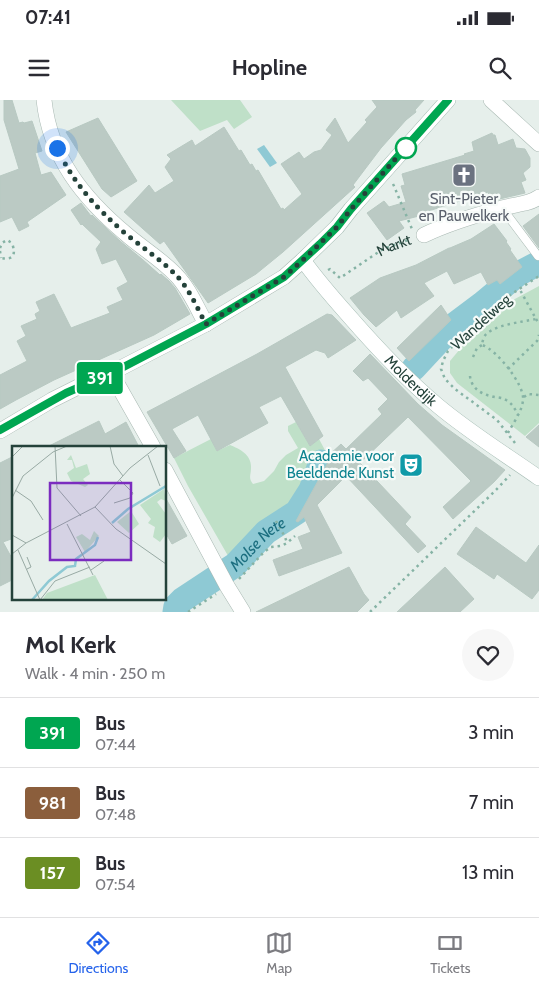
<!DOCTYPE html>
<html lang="en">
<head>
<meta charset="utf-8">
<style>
	:root { --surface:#fff; --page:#f7f7f7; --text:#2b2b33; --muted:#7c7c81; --line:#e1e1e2; --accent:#2563eb }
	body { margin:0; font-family:Cabin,sans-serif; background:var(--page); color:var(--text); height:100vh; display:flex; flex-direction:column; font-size:19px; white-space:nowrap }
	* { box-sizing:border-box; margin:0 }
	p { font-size:16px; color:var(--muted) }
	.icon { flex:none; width:28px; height:28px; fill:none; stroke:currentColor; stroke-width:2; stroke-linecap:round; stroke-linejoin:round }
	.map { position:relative; height:512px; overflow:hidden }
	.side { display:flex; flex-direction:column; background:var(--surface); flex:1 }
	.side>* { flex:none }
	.badge { padding:0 10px; border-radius:4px; font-size:18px; line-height:32px }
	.you { position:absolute; width:25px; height:25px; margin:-12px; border:4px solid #fff; border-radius:50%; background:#1a73e8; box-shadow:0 0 0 8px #1a73e833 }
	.map>.badge { position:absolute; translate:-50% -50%; box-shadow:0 0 0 2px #fff }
	.round { display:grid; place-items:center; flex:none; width:52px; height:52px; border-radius:26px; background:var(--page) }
	.summary { display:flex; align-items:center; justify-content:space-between; height:85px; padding:0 25px }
	h1 { font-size:24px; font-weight:700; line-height:38px }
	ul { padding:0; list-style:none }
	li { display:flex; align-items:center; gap:15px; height:70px; padding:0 25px; border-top:1px solid var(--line) }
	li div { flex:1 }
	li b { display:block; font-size:19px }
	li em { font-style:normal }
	li .badge { min-width:55px; font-weight:700; text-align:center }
	.status { display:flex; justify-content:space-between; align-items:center; height:35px; padding:0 25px; background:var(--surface); direction:ltr }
	.status svg { height:14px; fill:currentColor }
	header { display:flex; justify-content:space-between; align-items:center; height:65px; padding:0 25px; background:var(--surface); font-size:22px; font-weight:700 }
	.tab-bar { display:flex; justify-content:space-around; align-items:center; height:70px; border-top:1px solid var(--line); background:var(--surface); font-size:14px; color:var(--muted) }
	.tab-bar a { display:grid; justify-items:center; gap:2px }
	.tab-bar .selected { color:var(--accent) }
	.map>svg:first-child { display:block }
	.green { fill:#bfe0c8 }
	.water { fill:#8ec9d4 }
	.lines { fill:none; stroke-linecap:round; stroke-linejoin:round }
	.river { stroke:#8ec9d4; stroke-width:25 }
	.building { fill:#bbcac4; stroke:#b8c9c2 }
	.service-casing { stroke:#a8b8b2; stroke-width:9 }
	.minor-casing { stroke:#a8b8b2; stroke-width:16 }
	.tertiary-casing { stroke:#a8b8b2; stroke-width:16 }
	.secondary-casing { stroke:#a4bbb3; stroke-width:16 }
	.path { stroke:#86b3a5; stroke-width:2.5; stroke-dasharray:2.5 4; stroke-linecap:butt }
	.service { stroke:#fff; stroke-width:8 }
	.minor { stroke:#fff; stroke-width:15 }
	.tertiary { stroke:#fff; stroke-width:15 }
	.secondary { stroke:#fff; stroke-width:15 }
	.line-casing { stroke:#fff; stroke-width:11 }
	.line { stroke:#00a651; stroke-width:8 }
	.walk { stroke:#24423a; stroke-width:5; stroke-dasharray:0 9 }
	.stop-dot { fill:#fff; stroke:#00a651; stroke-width:2.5 }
	.labels { text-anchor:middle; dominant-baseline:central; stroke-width:4.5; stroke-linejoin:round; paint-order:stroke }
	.worship-label { font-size:15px; fill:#5b616d; stroke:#f7fbf9 }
	.street-label { font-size:15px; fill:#24423a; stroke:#f7fbf9 }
	.culture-label { font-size:15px; fill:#0d838f; stroke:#f7fbf9; text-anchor:end }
	.water-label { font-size:16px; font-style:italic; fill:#1c6f80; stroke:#f7fbf9 }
	.inset-river { fill:none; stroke:#8ec9d4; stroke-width:2.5 }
	.inset-road { fill:none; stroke:#98aaa4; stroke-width:1 }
	.view { fill:#7b2cbf; fill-opacity:0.15; stroke:#7b2cbf; stroke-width:2.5 }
	.inset-edge { fill:none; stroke:#24423a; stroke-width:2.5 }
</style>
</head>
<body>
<div class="status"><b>07:41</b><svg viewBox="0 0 49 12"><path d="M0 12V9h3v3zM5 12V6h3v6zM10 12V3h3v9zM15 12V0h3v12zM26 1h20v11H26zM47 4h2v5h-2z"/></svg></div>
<header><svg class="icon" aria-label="menu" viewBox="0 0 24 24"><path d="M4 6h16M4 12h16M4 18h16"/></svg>Hopline<svg class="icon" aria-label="search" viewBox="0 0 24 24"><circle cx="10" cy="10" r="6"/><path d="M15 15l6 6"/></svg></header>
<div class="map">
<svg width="539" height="512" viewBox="0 0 539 512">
	<rect width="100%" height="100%" fill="#e6efeb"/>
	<g class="green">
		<path d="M171,0H240L252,17L234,29L227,20L200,31Z"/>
		<path d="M539,186V323L525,336L457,283L450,273V261L470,237L513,200Z"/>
		<path d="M296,322L310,346L319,339L326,352L316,363L308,387L295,409L267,428L251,441L238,456L231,461L188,386L174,358L211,339L217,351L230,345C240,349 252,355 251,368C251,375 248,378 253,384L264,381L274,371L279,362L286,355L298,348L288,331V326Z"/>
	</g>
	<path class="water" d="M264,45L277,63L270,67L257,49Z"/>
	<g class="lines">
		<g class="river">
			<path d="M414,268L454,225L482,204L518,174L539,163"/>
			<path id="s1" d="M175,512L176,506L182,500L235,465L266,432L297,412L311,390L321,362"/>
		</g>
	</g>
	<g class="building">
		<path d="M4,0H12L19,23L23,22L24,23L32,21L42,51L35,53L41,75L51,72L66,95L27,122L29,126L19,131L12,117L0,122V76L19,69L4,20Z"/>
		<path d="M372,0H424L415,10L416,12L406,20L381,48L353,85L355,87L283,152L256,174L208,203L164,141L160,144L124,112L149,85L155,93L174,81L165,67L171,59L167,55L192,40L195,46L224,27L239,51L241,50L250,65L252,64L256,71L258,70L281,109L283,108L284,110L302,94L281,64L299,52L304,59L314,52L321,50L332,35L326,30L335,18L348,43L367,22L365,20L377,7Z"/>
		<path d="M98,18L137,81L111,97L102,89L66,32Z"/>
		<path d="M492,33L493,35H495L498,45L513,39L516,48L525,49L530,58V67L523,73L526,80L521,82L525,93L491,101L488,92L419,114V116L399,121L404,128L387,140L367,113L384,101L389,107L406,102L401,86L405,85L402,74L465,55L464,54L474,51L472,42Z"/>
		<path d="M81,103L91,116L92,115L120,141L142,159L160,175L161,174L169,181L175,188L190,214L154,235L54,280L16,300L0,309V275L27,261L17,241L26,236L21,226L37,219L35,214L40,211L36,202L54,194L71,228L110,213L107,207L123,200L117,188L128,182L116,159L102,164L96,149L101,142L82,124L81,125L71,110Z"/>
		<path d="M539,114V148L523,126Z"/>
		<path d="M494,124L507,141L506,142L511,149L510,150L522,167L500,184L497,180L488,185L481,172L454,184L447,171L424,183L434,196L401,218L397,210L376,227L364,215L350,198L380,178L416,165L449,148H450L471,139Z"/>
		<path d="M441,205L451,220L409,261L397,248Z"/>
		<path d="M327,214L332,215L356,240L328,258L325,253L316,250L285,267L323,336L310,346L281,296L259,307L268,323L217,351L198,315L172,329L186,351L174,358L147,312L257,254Z"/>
		<path d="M370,254L418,304L442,325L505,370L494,382L453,419L443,407L471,381L408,317L360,363L411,417L405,424L426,446L418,453L346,376L317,405L342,453L279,476L273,460L303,449L298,437L311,432L304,417L298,422L296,421L330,359L328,356L341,344L346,349L382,314L378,309L388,299L368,278L363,281L353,271Z"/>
		<path d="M99,321L105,334L126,322L139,347H47Z"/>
		<path d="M539,325V347L526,337Z"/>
		<path d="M14,356V438L3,442L14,462V479L0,486V363Z"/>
		<path d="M165,397L187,436L172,444L165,432Z"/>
		<path d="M476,427L526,463L539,445V490L532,499L497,474L494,479L457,454Z"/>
		<path d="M349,467L364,494L369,500L357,512H256Z"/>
		<path d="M445,467L474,499L460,512H397Z"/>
	</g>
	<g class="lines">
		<g class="service-casing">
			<path id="service" d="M502,108L538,156"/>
		</g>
		<g class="minor-casing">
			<g id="minor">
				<path d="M44,0C50,57 83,98 126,134C142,148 161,159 176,175C189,188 197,208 206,224"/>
				<path d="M491,0L539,44"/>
				<path d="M424,135C449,123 476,115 502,108C515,104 528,105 539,97"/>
				<path d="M111,273L153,347"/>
				<path d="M165,370L227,486L243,512"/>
			</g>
		</g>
		<g class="tertiary-casing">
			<path id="tertiary" d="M0,331L52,300L80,286L111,273L206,224L284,177L303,160"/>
		</g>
		<g class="secondary-casing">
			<g id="secondary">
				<path id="s3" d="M448,0L351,109L337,127L303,160C317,180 333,198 349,216C376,247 405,278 437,305C469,332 505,354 539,378"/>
			</g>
		</g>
		<g class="path">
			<path d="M393,84L394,86L412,129"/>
			<path d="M0,148L2,143L7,140L12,143C16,155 14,160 1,158"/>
			<path d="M0,151L1,158"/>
			<path id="s2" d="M328,170L330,169L340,178L383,149L411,139"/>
			<path d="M536,219L539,224"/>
			<path d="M473,257L477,248L482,245"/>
			<path d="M508,269L537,241L539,235"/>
			<path d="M470,276C471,287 480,294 491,296C496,298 502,297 506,300C512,303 515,309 518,315"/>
			<path d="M524,297L528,294L539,295"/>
			<path d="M508,333C513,323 522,312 523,300C525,285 496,249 482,245C482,243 483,240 484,237C491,225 522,222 536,219L519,188"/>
			<path d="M515,343L497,320L455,289L445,279L441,269L443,261L448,251L475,224L507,197L539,176"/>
			<path d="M276,421L285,437L287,443"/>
			<path d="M239,479L264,452L271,447L281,446L287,443L295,436"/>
			<path d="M188,512L216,494"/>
			<path d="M370,512L495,391L510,375"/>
		</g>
		<use href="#service" class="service"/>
		<use href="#minor" class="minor"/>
		<use href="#tertiary" class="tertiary"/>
		<use href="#secondary" class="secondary"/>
	</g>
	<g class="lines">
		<g class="line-casing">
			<path id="line" d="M0,330L66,293L112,273L206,224L284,177L320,144L337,127L351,109L448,0"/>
		</g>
		<use href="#line" class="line"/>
		<path class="walk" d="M57,48C74,84 96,108 126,134C143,148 161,160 176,175C189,188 197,208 206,224L284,177L303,160L337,127L351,109L408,45L406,48"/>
	</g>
	<defs>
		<g id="church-square" transform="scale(1.25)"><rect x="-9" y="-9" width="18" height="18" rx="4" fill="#6b7280" stroke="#f7fbf9"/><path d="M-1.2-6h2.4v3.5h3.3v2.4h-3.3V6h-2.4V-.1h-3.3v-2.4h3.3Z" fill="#fff"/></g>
		<g id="theatre-square" transform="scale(1.25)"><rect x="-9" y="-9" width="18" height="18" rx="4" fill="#0f9aa8" stroke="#f7fbf9"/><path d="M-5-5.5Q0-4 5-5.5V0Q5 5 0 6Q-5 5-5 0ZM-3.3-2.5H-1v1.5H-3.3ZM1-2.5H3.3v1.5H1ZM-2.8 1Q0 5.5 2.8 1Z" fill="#fff"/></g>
	</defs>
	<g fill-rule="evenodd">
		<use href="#church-square" x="464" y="75"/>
		<use href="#theatre-square" x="411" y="365"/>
	</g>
	<circle class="stop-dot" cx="406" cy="48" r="10"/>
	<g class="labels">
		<g class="worship-label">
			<text x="464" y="99">Sint-Pieter<tspan x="464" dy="17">en Pauwelkerk</tspan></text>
		</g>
		<g class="street-label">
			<text stroke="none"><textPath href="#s2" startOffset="79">Markt</textPath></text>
			<text transform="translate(481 222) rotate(-42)">Wandelweg</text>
			<text stroke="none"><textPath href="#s3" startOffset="378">Molderdijk</textPath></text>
		</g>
		<g class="culture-label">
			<text x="394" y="356">Academie voor<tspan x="394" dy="17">Beeldende Kunst</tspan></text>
		</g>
		<g class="water-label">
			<text stroke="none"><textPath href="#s1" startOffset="109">Molse Nete</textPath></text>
		</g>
	</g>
	<g transform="translate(12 346)">
		<rect width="154" height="154" fill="#e6efeb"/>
		<path d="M59,9L64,22L75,18L78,28L71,33L76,39L73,41L59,35L55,27L62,22L60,14H55ZM152,43L154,55L149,53L145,56L154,68V88L148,96L141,91L143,81L136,77L139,73L128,59ZM119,65L127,78L117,87L105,76ZM82,85L87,90L73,106L64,91L70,88L78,94ZM83,129L96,154H30L35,147Z" fill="#bfe0c8"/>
		<path class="inset-river" d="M100,77L116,63L154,40M20,154L37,135L55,121L63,120L64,113L83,99L86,91"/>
		<path class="inset-road" d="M43,0L45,42L69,70M98,0L102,18L111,30M146,0L118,22L83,61L104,83L154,118M136,9L148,40M0,11L11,0M3,44L19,55L31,74M0,52L11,30L41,6L55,0M102,57L118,52L121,47L108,34M55,78L81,129M0,89L14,97L0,108M14,97L83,61M6,104L28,154M15,123L19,121L15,111M79,124L92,115M28,154L43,135L78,121"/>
		<path class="view" d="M38,37H119V114H38Z"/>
		<rect width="154" height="154" class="inset-edge"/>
	</g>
</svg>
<div class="you" style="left:57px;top:48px"></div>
<b class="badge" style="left:100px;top:278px;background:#00a651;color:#fff">391</b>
</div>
<section class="side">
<div class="summary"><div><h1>Mol Kerk</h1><p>Walk · 4 min · 250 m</p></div><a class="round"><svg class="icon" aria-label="heart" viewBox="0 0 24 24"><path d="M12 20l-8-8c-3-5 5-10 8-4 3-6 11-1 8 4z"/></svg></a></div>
<ul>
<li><span class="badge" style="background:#00a651;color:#fff">391</span><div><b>Bus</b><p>07:44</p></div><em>3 min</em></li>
<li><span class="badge" style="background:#8b5e3c;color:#fff">981</span><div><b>Bus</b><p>07:48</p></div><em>7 min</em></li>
<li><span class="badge" style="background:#6b8e23;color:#fff">157</span><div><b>Bus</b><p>07:54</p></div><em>13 min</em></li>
</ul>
</section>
<nav class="tab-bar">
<a class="selected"><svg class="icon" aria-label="directions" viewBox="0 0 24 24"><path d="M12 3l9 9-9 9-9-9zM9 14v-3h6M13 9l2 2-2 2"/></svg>Directions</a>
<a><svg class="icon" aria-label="map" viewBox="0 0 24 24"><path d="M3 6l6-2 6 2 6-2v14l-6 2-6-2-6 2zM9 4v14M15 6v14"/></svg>Map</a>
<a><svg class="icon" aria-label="tickets" viewBox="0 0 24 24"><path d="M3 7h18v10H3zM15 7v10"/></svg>Tickets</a>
</nav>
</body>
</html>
